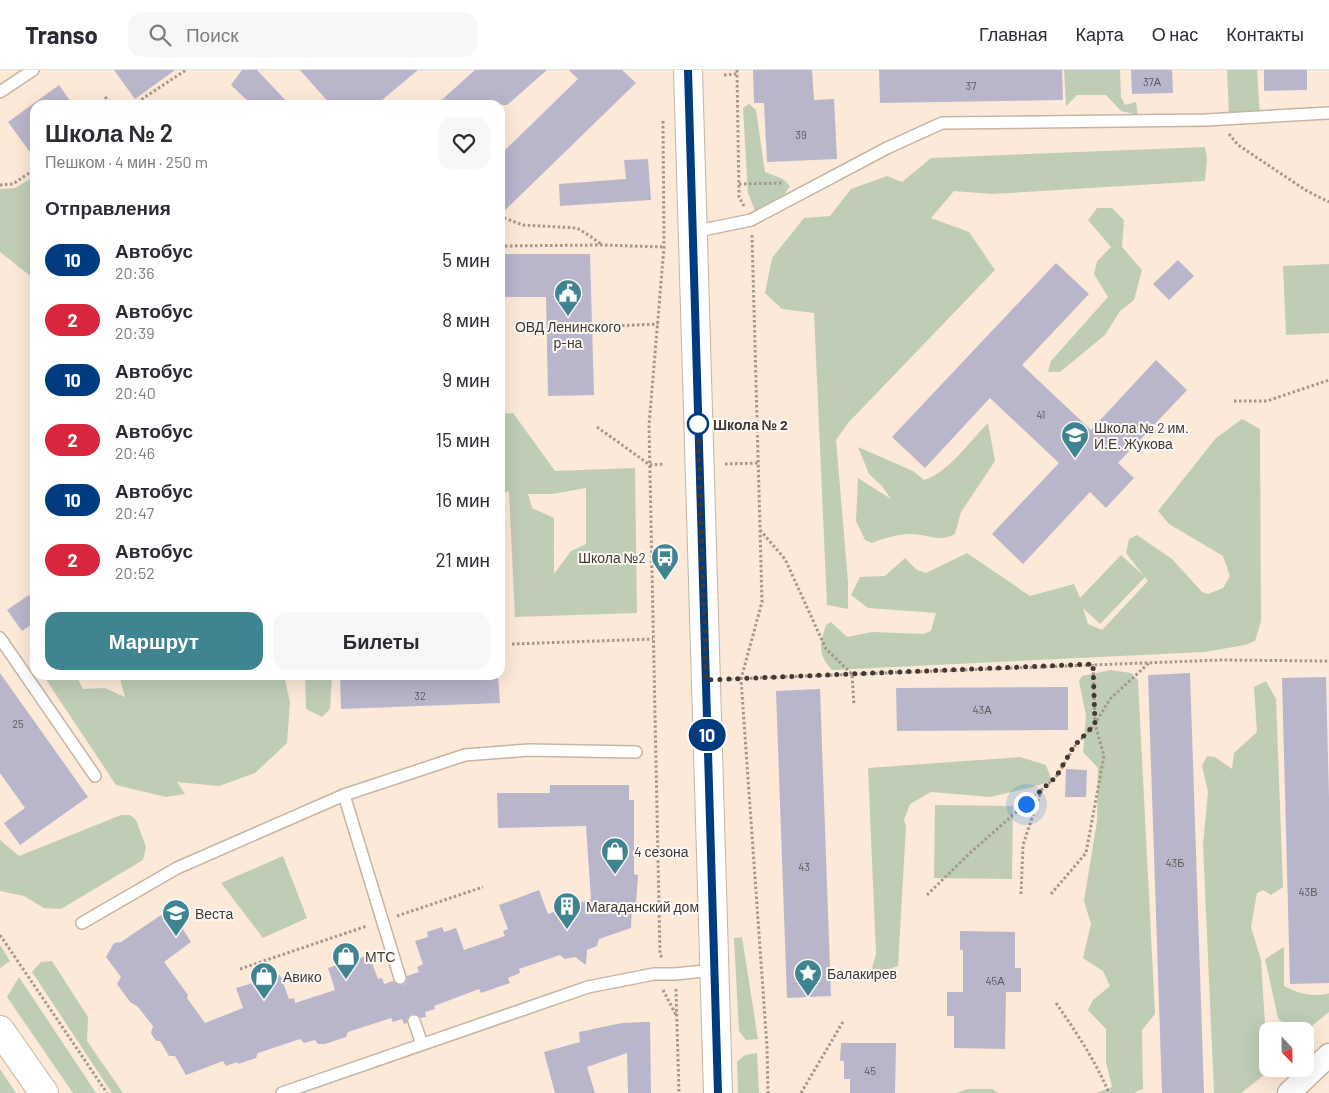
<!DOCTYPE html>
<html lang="ru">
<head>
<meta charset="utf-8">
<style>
	:root { --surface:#fff; --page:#f7f7f7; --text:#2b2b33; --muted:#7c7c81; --line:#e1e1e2; --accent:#408492 }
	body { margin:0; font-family:Barlow,sans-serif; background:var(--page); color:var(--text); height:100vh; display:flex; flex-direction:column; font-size:19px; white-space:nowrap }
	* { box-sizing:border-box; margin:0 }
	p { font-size:16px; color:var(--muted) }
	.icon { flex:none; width:28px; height:28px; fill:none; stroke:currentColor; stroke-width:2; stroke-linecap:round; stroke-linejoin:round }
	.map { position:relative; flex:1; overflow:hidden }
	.drawer { position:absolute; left:30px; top:30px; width:475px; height:580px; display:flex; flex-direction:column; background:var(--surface); border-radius:15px; box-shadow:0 5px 20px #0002 }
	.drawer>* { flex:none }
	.badge { padding:0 10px; border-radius:16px; font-size:18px; line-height:32px }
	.needle { width:32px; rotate:158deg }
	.fabs { position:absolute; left:1259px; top:952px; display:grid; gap:10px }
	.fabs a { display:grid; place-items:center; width:55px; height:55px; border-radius:10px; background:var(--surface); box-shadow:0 5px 20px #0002; font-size:25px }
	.you { position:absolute; width:25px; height:25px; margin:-12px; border:4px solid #fff; border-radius:50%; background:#1a73e8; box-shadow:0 0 0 8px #1a73e833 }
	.map>.badge { position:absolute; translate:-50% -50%; box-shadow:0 0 0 2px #fff }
	h2 { padding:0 15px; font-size:19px; line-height:45px }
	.round { display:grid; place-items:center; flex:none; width:52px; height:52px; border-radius:15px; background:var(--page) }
	.summary { display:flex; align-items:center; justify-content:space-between; height:85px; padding:0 15px }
	h1 { font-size:24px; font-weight:600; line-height:38px }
	.button { display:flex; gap:10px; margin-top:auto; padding:10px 15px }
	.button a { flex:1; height:58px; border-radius:15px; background:var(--accent); color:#fff; font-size:20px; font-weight:600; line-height:58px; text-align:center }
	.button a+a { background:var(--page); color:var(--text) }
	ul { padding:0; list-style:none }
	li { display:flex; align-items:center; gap:15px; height:60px; padding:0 15px }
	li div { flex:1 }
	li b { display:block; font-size:19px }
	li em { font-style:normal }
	li .badge { min-width:55px; font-weight:700; text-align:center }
	header { display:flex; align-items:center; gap:30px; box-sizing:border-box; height:70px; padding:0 25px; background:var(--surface); border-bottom:1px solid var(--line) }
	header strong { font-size:24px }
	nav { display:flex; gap:28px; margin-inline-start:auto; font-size:18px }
	.search { width:350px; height:45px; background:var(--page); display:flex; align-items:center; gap:12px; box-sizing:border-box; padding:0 18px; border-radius:15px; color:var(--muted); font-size:19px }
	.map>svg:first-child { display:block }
	.green { fill:#bfcdb5; fill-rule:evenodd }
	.building { fill:#b9b5cb }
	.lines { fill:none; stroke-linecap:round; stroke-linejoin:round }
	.lane-casing { stroke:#c6b4a3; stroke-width:14 }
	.street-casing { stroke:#c6b4a3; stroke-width:25 }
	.secondary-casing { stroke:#c6b4a3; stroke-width:30 }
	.path { stroke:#a4968a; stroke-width:3; stroke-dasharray:2.5 2.5; stroke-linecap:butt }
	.lane { stroke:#fff; stroke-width:11 }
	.street { stroke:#fff; stroke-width:22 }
	.secondary { stroke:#fff; stroke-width:28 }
	.line-casing { stroke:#fff; stroke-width:11 }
	.line { stroke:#003b80; stroke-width:8 }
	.walk { stroke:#413932; stroke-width:5; stroke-dasharray:0 9 }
	.stop-dot { fill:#fff; stroke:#003b80; stroke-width:2.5 }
	.labels { text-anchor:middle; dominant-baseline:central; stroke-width:4; stroke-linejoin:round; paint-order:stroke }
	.number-label { font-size:11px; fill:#5f5858 }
	.poi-label { font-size:14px; fill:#413932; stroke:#fdf9f6; text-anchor:start }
	.stop-label { font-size:14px; font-weight:bold; fill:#413932; stroke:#fdf9f6; text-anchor:start }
</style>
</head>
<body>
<header>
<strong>Transo</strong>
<div class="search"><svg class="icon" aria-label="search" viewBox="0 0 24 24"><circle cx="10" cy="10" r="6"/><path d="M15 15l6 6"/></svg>Поиск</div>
<nav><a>Главная</a><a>Карта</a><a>О нас</a><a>Контакты</a></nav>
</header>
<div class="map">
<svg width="1329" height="1023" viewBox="0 0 1329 1023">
	<rect width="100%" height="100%" fill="#fce9d8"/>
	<g class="green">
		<path d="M1064,0H1120L1121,27L1125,35L1136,32L1138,45L1121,41L1106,25H1077L1066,36Z"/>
		<path d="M1227,0H1257L1260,47L1229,46Z"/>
		<path d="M749,34L756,40L765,102L783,109L790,116L782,128L755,141L748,123L743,38Z"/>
		<path d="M1205,77L1207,88L1205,111L992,124L954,121L931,148L969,162L995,200L848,353L836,370L848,512V539L827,535L814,243L782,239L765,223L772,188L804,148L830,146L851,119L887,106L902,112L931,88Z"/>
		<path d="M35,106V213L33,208L0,182V119L15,118Z"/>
		<path d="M1097,138H1112L1124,150L1122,177L1142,200L1134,230L1120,241L1105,265L1060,302H1048L1051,291L1108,227L1094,204L1097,191L1111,177L1088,150Z"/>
		<path d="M1329,194V263L1286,265L1283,196Z"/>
		<path d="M513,343L555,401L635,398L637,543L515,547L509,421L500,424V344ZM586,418V474L571,481L554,504V448L532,438L528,424H552Z"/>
		<path d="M1242,349L1260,359L1261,551L1255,571L1245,575L1204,582L832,600C817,583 820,575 826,555L831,552L847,567L872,562L923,564L931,561L936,543L868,538L851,525L860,507L885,506L905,488L917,500L926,503L967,483L1030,526L1074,514L1080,528L1121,485L1144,506L1126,483L1129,469L1137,465L1172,489L1202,522L1208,524L1223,518L1230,506L1223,486L1169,454L1158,441L1216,368ZM1145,507L1148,511L1102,560L1088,554L1083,538L1100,554Z"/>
		<path d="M988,353L995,391L961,442L955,464C937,473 929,464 911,464C897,464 885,468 872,473L865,470L856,451L858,408L891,429L882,416L869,404L858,377L913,401L924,410C948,403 970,371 988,353Z"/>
		<path d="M1111,600L1131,603L1138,610L1155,944L1142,960L1143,1019L1134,1023H1096L1112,1017L1106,992V959L1088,940L1093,930L1110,916L1103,901L1083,888L1091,854L1084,831L1097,751L1098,698L1083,682L1086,646L1079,611L1082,606Z"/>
		<path d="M43,605H76L83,619L105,618L125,627L119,605H284L290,632L287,673L255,703L219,716L177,712L185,724L166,727L116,715Z"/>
		<path d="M305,605H332L330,639L322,647L306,639Z"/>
		<path d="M1266,611L1276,629L1283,817L1271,825L1263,820L1257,823L1251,857L1261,890L1268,1002L1241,1023H1214L1203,774L1208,722L1202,696L1207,686L1215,687L1232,699L1234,683L1257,662L1254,617Z"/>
		<path d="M1020,687L1046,695L1052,711L1029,718L990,727L931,722L910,734L904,750L906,756L898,896L870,905L876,884L868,698Z"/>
		<path d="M935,735L1013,736L1012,809L934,808Z"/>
		<path d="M121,745H130L136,750L146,777L143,790L61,839L44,838L24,826L0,821V770L19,786Z"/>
		<path d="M283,786L307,848L263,868L221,813Z"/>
		<path d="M742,867L758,969L746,970L739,961L734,868Z"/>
		<path d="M0,875L10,891L0,898Z"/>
		<path d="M1284,877V916C1296,923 1315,928 1329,923V942L1313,955L1305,967V961H1290L1278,948L1265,889Z"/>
		<path d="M52,891L88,947L87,971L123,1023H112L32,902L41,892Z"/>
		<path d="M19,907L96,1023H73L7,927Z"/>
		<path d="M757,983L759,1023H738L737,992L745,985Z"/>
		<path d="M0,999L16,1023H0Z"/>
		<path d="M968,1019H992L999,1023H956Z"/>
	</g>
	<g class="building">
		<path d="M114,0H175L135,29Z"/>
		<path d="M242,0H257L290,35H252L231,15Z"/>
		<path d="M300,0H418L376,35H331Z"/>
		<path d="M475,0H547L507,35H436Z"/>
		<path d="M569,0H622L636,13L500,145V85L578,9Z"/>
		<path d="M753,0H812L814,30L834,29L837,89L767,92L764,33H754Z"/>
		<path d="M879,0H1062L1063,30L880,33Z"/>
		<path d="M1131,0H1172L1173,23L1132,24Z"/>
		<path d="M1264,0H1307V20L1264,21Z"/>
		<path d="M59,15L73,35H35V89L8,52Z"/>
		<path d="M648,89L651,130L560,136L559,114L626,109L624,90Z"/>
		<path d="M500,184H590L594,325L548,326L546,227H500Z"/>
		<path d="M1178,190L1194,206L1169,230L1153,214Z"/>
		<path d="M1056,193L1089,224L1022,295L1091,360L1156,290L1187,320L1118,393L1134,408L1106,438L1090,422L1023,494L992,464L1059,393L990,328L925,398L892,367Z"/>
		<path d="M29,525L35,534V552L22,561L7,540Z"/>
		<path d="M0,603L88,727L20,775L4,753L25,738L0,703Z"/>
		<path d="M1190,603L1204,1023H1162L1148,605Z"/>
		<path d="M340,605H498L500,633L341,639Z"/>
		<path d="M1326,607L1329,729V913L1290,914L1282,608Z"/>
		<path d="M1068,617V660L897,661L896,618Z"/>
		<path d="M820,619L831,926L787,928L776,621Z"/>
		<path d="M1066,699L1087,700L1086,727H1065Z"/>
		<path d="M550,715H629V730H634V804L638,805L636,834L632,836L631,858L599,869L597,876L587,880L586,895L575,887L565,889L560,885L519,899L520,903L508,908L510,913L481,923L479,919L434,936L435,939L425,942L426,947L421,948L416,944H411L407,949V953L404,954L402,949L393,952L391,948L348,962L346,967L325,974H318L315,970L304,973L300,969L258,983L256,988L238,994L237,992L226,996L223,991L186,1005L175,986H169L160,971H156L151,963L153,956L138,937L130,932L117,914L121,907L106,887L114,873L121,872L170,839L191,872L164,892L188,925L187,928L205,953L243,938L236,918L280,905L289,929L294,928L295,933L335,920L328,898L340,894L339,891L355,886L357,889L369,885L378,909L382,908L384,914L393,911L398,915H403L407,910V906L419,902L417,897L423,894L415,871L428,867L427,862L442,857L444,862L456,858L464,880L505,866L503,861L508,859L499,835L539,820L548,844L591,829L586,756L498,758L497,723H550Z"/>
		<path d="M960,861L1015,862V898H1021V922H1006L1005,979L954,978V946H947V922H963V880H960Z"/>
		<path d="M646,952H650L651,1023H628L627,983L587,997L595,1023H555L544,982L580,972L579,962L622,953Z"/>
		<path d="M841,973H896L895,1023H850V1009H844V991H840Z"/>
	</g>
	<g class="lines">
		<g class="lane-casing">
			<g id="lane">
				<path d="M0,22L33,0"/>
				<path d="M693,162L751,150L887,78L942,53L1206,50L1329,43"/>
				<path d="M0,568L95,706"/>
				<path d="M344,725L400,908"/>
				<path d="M82,853L177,798L344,725L465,685L529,680L636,682"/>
				<path d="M414,951L422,974"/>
				<path d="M282,1023L588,917L654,904H675L714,900"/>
			</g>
		</g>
		<g class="street-casing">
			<path id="street" d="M1289,1023L1329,985"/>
		</g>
		<g class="secondary-casing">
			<g id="secondary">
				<path d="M688,0L718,1023"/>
				<path d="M0,960L44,1023"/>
			</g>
		</g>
		<g class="path">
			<path d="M737,0L739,127L744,136"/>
			<path d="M724,5L737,4"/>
			<path d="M105,27L113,35"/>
			<path d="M133,35L186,0"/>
			<path d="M1229,64L1238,75L1307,121L1329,132"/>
			<path d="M739,114L784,113"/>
			<path d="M0,115L13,114L35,99"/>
			<path d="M504,148L523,155L577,158L590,166L601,174"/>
			<path d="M752,165L762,532L741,609L767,977L768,1023"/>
			<path d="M500,176L601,175L664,177"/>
			<path d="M592,257L658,254"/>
			<path d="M1234,331H1267L1329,310"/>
			<path d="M597,357L650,395L664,394"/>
			<path d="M725,394L758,393"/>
			<path d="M760,460L785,489L826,579L852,604L854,635"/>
			<path d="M512,574L653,569"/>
			<path d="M730,609L1221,590L1329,591"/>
			<path d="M1021,824L1023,775L1041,721"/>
			<path d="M1051,824L1086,783L1104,686L1095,654L1093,594"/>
			<path d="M927,825L971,782L1056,707L1075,676L1095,654L1110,629L1149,593"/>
			<path d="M397,846L483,817"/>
			<path d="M0,865L107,1023"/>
			<path d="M662,887L660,885L649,355L664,177L663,50"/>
			<path d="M240,899L367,856"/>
			<path d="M676,919L679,1023"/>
			<path d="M663,920L676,945"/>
			<path d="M1056,933C1076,962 1095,990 1109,1023"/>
			<path d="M801,1023L844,950"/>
		</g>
		<use href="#lane" class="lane"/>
		<use href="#street" class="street"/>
		<use href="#secondary" class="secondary"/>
	</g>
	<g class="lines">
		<g class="line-casing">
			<path id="line" d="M688,0L718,1023"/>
		</g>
		<use href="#line" class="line"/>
		<path class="walk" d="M698,354L706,610L1093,594L1095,654L1074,676L1056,707L1026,734"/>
	</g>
	<defs>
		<g id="civic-pin" transform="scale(1.4375)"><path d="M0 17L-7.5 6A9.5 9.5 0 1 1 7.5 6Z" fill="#408492" stroke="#fdf9f6"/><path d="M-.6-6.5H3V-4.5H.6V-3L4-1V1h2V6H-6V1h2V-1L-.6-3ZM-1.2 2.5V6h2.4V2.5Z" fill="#fff"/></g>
		<g id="school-pin" transform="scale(1.4375)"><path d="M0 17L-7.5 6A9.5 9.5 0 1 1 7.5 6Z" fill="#408492" stroke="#fdf9f6"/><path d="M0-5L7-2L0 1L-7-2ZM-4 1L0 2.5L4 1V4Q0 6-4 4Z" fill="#fff"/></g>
		<g id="bus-pin" transform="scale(1.4375)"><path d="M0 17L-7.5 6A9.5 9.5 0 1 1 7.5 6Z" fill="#408492" stroke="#fdf9f6"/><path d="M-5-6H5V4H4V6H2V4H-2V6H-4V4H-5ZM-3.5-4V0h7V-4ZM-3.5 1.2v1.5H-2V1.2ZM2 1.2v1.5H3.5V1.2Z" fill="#fff"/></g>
		<g id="shop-pin" transform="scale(1.4375)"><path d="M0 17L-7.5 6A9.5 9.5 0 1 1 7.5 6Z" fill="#408492" stroke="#fdf9f6"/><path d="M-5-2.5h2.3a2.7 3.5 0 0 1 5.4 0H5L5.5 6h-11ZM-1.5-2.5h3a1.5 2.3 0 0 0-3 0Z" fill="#fff"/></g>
		<g id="building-pin" transform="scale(1.4375)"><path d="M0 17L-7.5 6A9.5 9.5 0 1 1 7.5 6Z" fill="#408492" stroke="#fdf9f6"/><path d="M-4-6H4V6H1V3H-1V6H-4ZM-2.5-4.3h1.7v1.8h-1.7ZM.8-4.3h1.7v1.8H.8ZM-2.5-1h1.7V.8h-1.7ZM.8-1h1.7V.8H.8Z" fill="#fff"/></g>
		<g id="sight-pin" transform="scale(1.4375)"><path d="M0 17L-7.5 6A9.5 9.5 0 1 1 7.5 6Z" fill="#408492" stroke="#fdf9f6"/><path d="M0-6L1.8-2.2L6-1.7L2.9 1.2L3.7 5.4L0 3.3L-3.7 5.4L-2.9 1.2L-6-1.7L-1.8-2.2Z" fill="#fff"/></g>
	</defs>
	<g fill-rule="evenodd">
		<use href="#civic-pin" x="568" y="223"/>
		<use href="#school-pin" x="1075" y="365"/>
		<use href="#bus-pin" x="665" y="487"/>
		<use href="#shop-pin" x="615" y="781"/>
		<use href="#building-pin" x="567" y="836"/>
		<use href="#school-pin" x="176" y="843"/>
		<use href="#shop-pin" x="346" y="886"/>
		<use href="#sight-pin" x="808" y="903"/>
		<use href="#shop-pin" x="264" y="906"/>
	</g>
	<circle class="stop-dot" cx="698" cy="354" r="10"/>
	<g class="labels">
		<g class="number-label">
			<text x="1152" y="11">37А</text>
			<text x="971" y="15">37</text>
			<text x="801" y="64">39</text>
			<text x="1041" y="344">41</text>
			<text x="420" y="625">32</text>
			<text x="982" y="639">43А</text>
			<text x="18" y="653">25</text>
			<text x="1175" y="792">43Б</text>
			<text x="804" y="796">43</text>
			<text x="1308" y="821">43В</text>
			<text x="995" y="910">45А</text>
			<text x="870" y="1000">45</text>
		</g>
		<g class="poi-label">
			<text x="568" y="256" text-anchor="middle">ОВД Ленинского<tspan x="568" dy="16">р-на</tspan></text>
			<text x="1094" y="357">Школа № 2 им.<tspan x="1094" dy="16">И.Е. Жукова</tspan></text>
			<text x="646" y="487" text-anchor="end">Школа №2</text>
			<text x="634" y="781">4 сезона</text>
			<text x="586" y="836">Магаданский дом</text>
			<text x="195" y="843">Веста</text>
			<text x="365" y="886">МТС</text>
			<text x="827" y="903">Балакирев</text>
			<text x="283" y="906">Авико</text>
		</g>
		<g class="stop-label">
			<text x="713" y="354">Школа № 2</text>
		</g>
	</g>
</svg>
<div class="fabs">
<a><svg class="needle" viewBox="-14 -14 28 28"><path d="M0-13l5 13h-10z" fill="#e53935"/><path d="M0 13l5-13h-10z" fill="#7c7c81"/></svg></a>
</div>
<div class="you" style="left:1026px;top:734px"></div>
<b class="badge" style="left:707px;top:665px;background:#003b80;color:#fff">10</b>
<section class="drawer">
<div class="summary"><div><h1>Школа № 2</h1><p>Пешком · 4 мин · 250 m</p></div><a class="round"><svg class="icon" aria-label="heart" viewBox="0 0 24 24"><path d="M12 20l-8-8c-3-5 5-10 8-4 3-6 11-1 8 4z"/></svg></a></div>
<h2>Отправления</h2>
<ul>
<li><span class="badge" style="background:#003b80;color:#fff">10</span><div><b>Автобус</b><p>20:36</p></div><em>5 мин</em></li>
<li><span class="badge" style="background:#d7263d;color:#fff">2</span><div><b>Автобус</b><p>20:39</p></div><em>8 мин</em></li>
<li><span class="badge" style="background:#003b80;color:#fff">10</span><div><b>Автобус</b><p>20:40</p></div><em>9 мин</em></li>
<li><span class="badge" style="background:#d7263d;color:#fff">2</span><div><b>Автобус</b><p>20:46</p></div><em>15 мин</em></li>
<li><span class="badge" style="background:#003b80;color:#fff">10</span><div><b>Автобус</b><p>20:47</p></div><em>16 мин</em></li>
<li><span class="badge" style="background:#d7263d;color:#fff">2</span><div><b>Автобус</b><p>20:52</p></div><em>21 мин</em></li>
</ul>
<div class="button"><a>Маршрут</a><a>Билеты</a></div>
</section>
</div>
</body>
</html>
